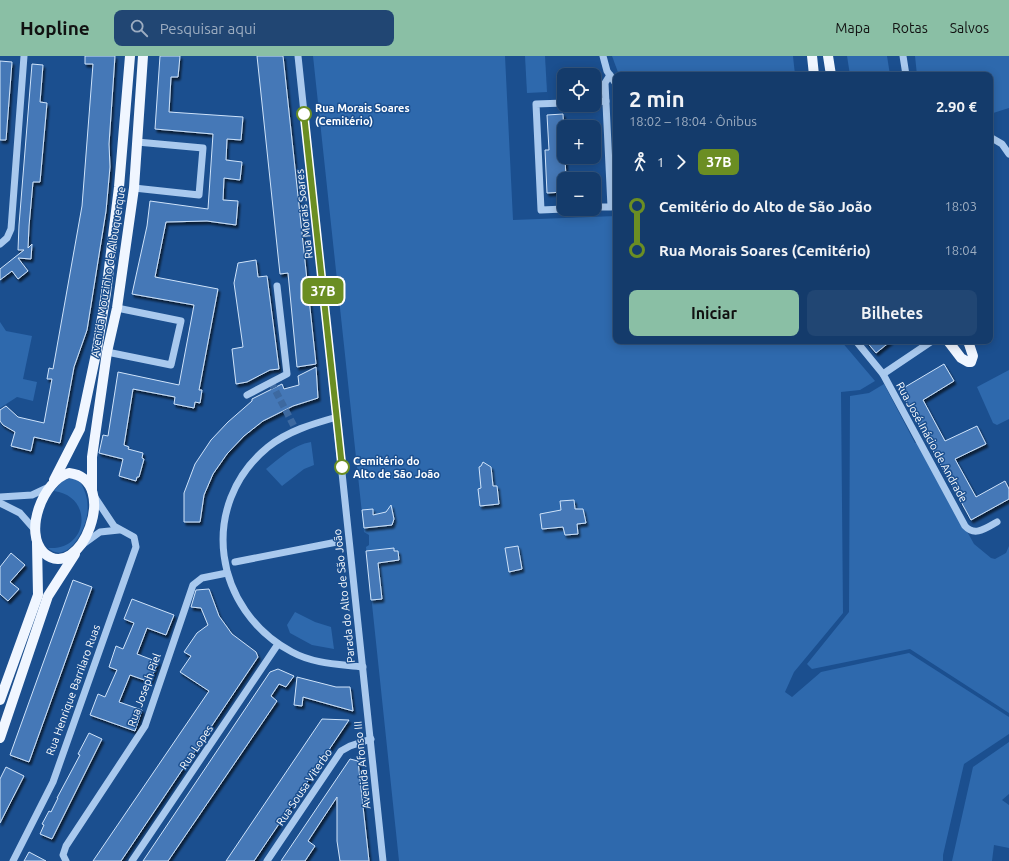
<!DOCTYPE html>
<html lang="pt">
<head>
<meta charset="utf-8">
<style>
	:root { --surface:#143b6b; --page:#214673; --text:#f1f3f6; --muted:#9dadc1; --line:#33557e; --accent:#8abfa5 }
	body { margin:0; font-family:Ubuntu,sans-serif; background:var(--page); color:var(--text); height:100vh; display:flex; flex-direction:column; font-size:15px; white-space:nowrap }
	* { box-sizing:border-box; margin:0 }
	p { font-size:13px; color:var(--muted) }
	.icon { flex:none; width:22px; height:22px; fill:none; stroke:currentColor; stroke-width:2; stroke-linecap:round; stroke-linejoin:round }
	.map { position:relative; flex:1; overflow:hidden }
	.side { position:absolute; left:613px; top:16px; width:380px; height:272px; display:flex; flex-direction:column; background:var(--surface); border-radius:8px; box-shadow:0 2px 10px #0003,0 0 0 1px var(--line) }
	.side>* { flex:none }
	.badge { padding:0 8px; border-radius:6px; font-size:14px; line-height:26px }
	.fabs { position:absolute; left:557px; top:12px; display:grid; gap:8px }
	.fabs a { display:grid; place-items:center; width:44px; height:44px; border-radius:8px; background:var(--surface); box-shadow:0 2px 10px #0003,0 0 0 1px var(--line); font-size:20px }
	.map>.badge { position:absolute; translate:-50% -50%; box-shadow:0 0 0 2px #fff }
	.legs { display:flex; align-items:center; gap:6px; height:44px; padding:0 16px; font-size:13px }
	.legs p { margin-inline-start:auto }
	.overview { display:flex; align-items:center; justify-content:space-between; height:68px; padding:0 16px }
	h1 { font-size:22px; font-weight:700; line-height:30px }
	.button { display:flex; gap:8px; margin-top:auto; padding:8px 16px }
	.button a { flex:1; height:46px; border-radius:8px; background:var(--accent); color:#111; font-size:16px; font-weight:700; line-height:46px; text-align:center }
	.button a+a { background:var(--page); color:var(--text) }
	ul { padding:0 16px; list-style:none }
	li { display:flex; align-items:center; gap:14px; height:44px; font-size:15px }
	li i { display:grid; place-items:center; width:6px; height:100%; margin:0 5px; background:currentColor }
	li i::after { content:''; width:10px; height:10px; margin:-5px; border:3px solid; border-radius:50%; background:var(--surface) }
	li p { margin-inline-start:auto }
	li:first-child i { background:linear-gradient(#0000 50%,currentColor 0) }
	li:last-child i { background:linear-gradient(currentColor 50%,#0000 0) }
	header { display:flex; align-items:center; gap:24px; box-sizing:border-box; height:56px; padding:0 20px; background:var(--accent); color:#111 }
	header strong { font-size:19px }
	nav { display:flex; gap:22px; margin-inline-start:auto; font-size:14px }
	.search { width:280px; height:36px; background:var(--page); display:flex; align-items:center; gap:10px; box-sizing:border-box; padding:0 14px; border-radius:8px; color:var(--muted); font-size:15px }
	.map>svg:first-child { display:block }
	.green { fill:#2e69ad }
	.building { fill:#4478b7; stroke:#cfe3fa; filter:url(#shadow) }
	.lines { fill:none; stroke-linecap:round; stroke-linejoin:round }
	.minor-tunnel { stroke:#3d69a0; stroke-width:7; stroke-dasharray:7 3.5; stroke-linecap:butt }
	.minor { stroke:#a9c9ee; stroke-width:7 }
	.major { stroke:#f0f6ff; stroke-width:10 }
	.line-1-casing { stroke:#fff; stroke-width:9 }
	.line-1 { stroke:#6b8e23; stroke-width:6 }
	.stop-1-dot { fill:#fff; stroke:#6b8e23; stroke-width:2 }
	.labels { text-anchor:middle; dominant-baseline:central; stroke-width:3; stroke-linejoin:round; paint-order:stroke }
	.stop-label { font-size:11px; font-weight:bold; fill:#fff; stroke:#1b4f8f; text-anchor:start }
	.street-label { font-size:11px; fill:#fff; stroke:#1b4f8f }
</style>
</head>
<body>
<header>
<strong>Hopline</strong>
<div class="search"><svg class="icon" aria-label="search" viewBox="0 0 24 24"><circle cx="10" cy="10" r="6"/><path d="M15 15l6 6"/></svg>Pesquisar aqui</div>
<nav><a>Mapa</a><a>Rotas</a><a>Salvos</a></nav>
</header>
<div class="map">
<svg width="1009" height="805" viewBox="0 0 1009 805">
	<defs>
		<filter id="shadow"><feDropShadow dx="2" dy="3" stdDeviation="1" flood-color="#0009"/></filter>
	</defs>
	<rect width="100%" height="100%" fill="#1b4f8f"/>
	<g class="green">
		<path d="M313,0H505L513,164L616,160V285H841L875,325L860,334L841,336L843,557L794,616L785,636L792,641L821,616L909,597L1009,661V678L964,708L943,799V805H399L366,491L369,489V479L364,476Z"/>
		<path d="M525,0H545L547,36L527,37Z"/>
		<path d="M612,0H793L795,19H619Z"/>
		<path d="M847,0H887L890,19H850Z"/>
		<path d="M915,0H1009V52L990,58V19H917Z"/>
		<path d="M0,266L6,275L32,280L23,323L37,326L33,345L17,341L0,352Z"/>
		<path d="M1009,314V363L997,369L993,367L977,331Z"/>
		<path d="M884,328L915,387L918,386L974,488L991,502L995,503L1006,497L1009,490V657L910,593L812,613L807,608L849,556L850,340L869,337Z"/>
		<path d="M311,386L314,409L304,413L282,430L266,413C280,402 293,389 311,386Z"/>
		<path d="M71,422L79,424C86,435 89,446 87,459C85,475 67,509 48,492C89,495 94,440 54,435L62,425Z"/>
		<path d="M295,556L315,566L331,571L334,593L312,589L290,577L287,569Z"/>
		<path d="M1009,686V738L1002,744L1009,749V792L994,789L992,805H952L973,711Z"/>
	</g>
	<g class="building">
		<path d="M85,0H115L109,88L110,111L106,155L87,274L74,311L60,387L34,381L31,395L11,390L15,376L3,369L0,365V354L6,350L18,361L44,367L52,323H47L49,312L53,313L82,150L93,8H85Z"/>
		<path d="M160,0H180L178,21H171L169,56L243,61L241,84L227,83L226,104L242,106L240,124L224,122L223,144L238,145L236,169L207,165L166,166L155,221L218,233L199,334H202L200,347L195,346L194,352L174,348L175,341L133,333L124,389L129,391L128,393L143,397L142,402L144,403L139,421H137L136,425L119,420L123,403L99,397L103,379L108,380L118,316L179,329L194,249L132,238L147,170L150,145L208,153L213,78L155,73Z"/>
		<path d="M257,0H283L316,308L297,311L288,217L280,218Z"/>
		<path d="M0,5L12,6L6,84H0Z"/>
		<path d="M32,8L43,9L40,46L47,47L40,126H33L29,170L28,192L32,188L31,203L18,202L28,215L18,223L12,215L0,224V213L24,194H18L19,169Z"/>
		<path d="M563,58L566,123H564V136L547,137L545,94H549L547,59Z"/>
		<path d="M256,204L258,221L267,220L279,313L270,314L247,326L236,328L232,293L243,291L234,227L238,207Z"/>
		<path d="M866,285H891L876,297Z"/>
		<path d="M944,308L954,325L923,344L945,385L977,370L986,388L955,403L976,441L1005,425L1009,433V443L971,464L900,334Z"/>
		<path d="M316,311L318,342L293,350L263,365L244,380L227,398L213,418L204,439L200,466H184V437L195,408L211,384L228,366L252,345V343L282,328L284,333L299,329L298,320Z"/>
		<path d="M483,406L491,411L493,430H497L499,448L480,450L478,433L481,432L479,411L481,410Z"/>
		<path d="M574,444L575,453H583L586,467L577,468L578,478L565,479L563,471L542,473L540,458L561,454L560,445Z"/>
		<path d="M391,449L394,463L392,469L364,472L362,454L373,453V459L386,456Z"/>
		<path d="M518,490L522,513L509,516L505,492Z"/>
		<path d="M394,492V495H398L399,504L378,507L382,543L371,544L366,495Z"/>
		<path d="M11,497L25,509L10,526L19,533L8,545L0,538V511Z"/>
		<path d="M73,524L92,531L29,706L10,699Z"/>
		<path d="M209,533L219,560L227,571L232,578L256,596L258,601L121,805H93L209,635L180,616L191,600L184,596L197,577L208,569L201,552L191,551L196,534Z"/>
		<path d="M132,543L174,559L166,579L147,572L137,598L158,606L150,626L130,619L119,646L142,654L135,675L90,659L98,638L105,641L117,614L109,611L116,590L123,593L134,567L124,563Z"/>
		<path d="M278,613L294,620L286,631L279,628L271,640L277,645L168,805H143L270,616Z"/>
		<path d="M297,621L336,631H350L353,655L303,641L302,650L294,649Z"/>
		<path d="M322,663L349,664L254,805H226Z"/>
		<path d="M89,677L102,683L52,783L40,778L44,769L42,768L49,755L51,756L58,742H57L80,699L78,698Z"/>
		<path d="M350,703L358,705L369,805H340L337,785V741L308,785L315,790L305,805H281Z"/>
		<path d="M6,711L24,720L0,767V723Z"/>
		<path d="M29,796L46,805H24Z"/>
	</g>
	<g class="lines">
		<path class="minor-tunnel" d="M271,326L296,374"/>
		<g class="minor">
			<path d="M298,0L383,805"/>
			<path d="M603,0L607,15L616,28"/>
			<path d="M903,0L906,19"/>
			<path d="M594,46L606,45"/>
			<path d="M564,47L536,48L541,154L564,153"/>
			<path d="M990,81L1002,88L1009,98"/>
			<path d="M134,132L199,139L203,92L137,86"/>
			<path d="M594,151H611L605,27L610,19"/>
			<path d="M0,188L7,182L11,173L24,0"/>
			<path d="M856,285L883,318L965,470C975,481 986,472 997,466"/>
			<path d="M107,296L171,309L181,265L117,252"/>
			<path d="M883,318L932,285"/>
			<path d="M247,339L287,318L277,230"/>
			<path d="M337,361C312,368 288,375 268,391C197,449 214,555 292,596C314,608 339,608 363,611"/>
			<path d="M0,441L32,439L49,431"/>
			<path d="M0,447L20,457L35,474"/>
			<path d="M82,489L100,476L119,474"/>
			<path d="M235,506L337,486"/>
			<path d="M13,805L53,726L136,491L134,481L114,470L94,440"/>
			<path d="M66,805L63,799L66,790L145,670L193,529L202,522L227,517"/>
			<path d="M132,805L278,588"/>
			<path d="M267,805L341,695L350,690L371,683"/>
		</g>
		<g class="major">
			<path d="M812,0L814,19"/>
			<path d="M828,0L831,19"/>
			<path d="M948,285L961,302L968,306H971L973,300L968,285"/>
			<path d="M69,417C122,423 80,529 44,497C23,477 43,424 69,417Z"/>
			<path d="M54,424L80,373L97,293L106,237L119,131L130,0"/>
			<path d="M92,434V401L107,296L117,252L134,132L143,0"/>
			<path d="M0,644L38,539L37,487"/>
			<path d="M0,682L48,540L75,498"/>
		</g>
	</g>
	<g class="lines">
		<g class="line-1-casing">
			<path id="line-1" d="M304,58L342,411"/>
		</g>
		<use href="#line-1" class="line-1"/>
	</g>
	<g class="stop-1-dot">
		<circle cx="304" cy="58" r="7"/>
		<circle cx="342" cy="411" r="7"/>
	</g>
	<g class="labels">
		<g class="stop-label">
			<text x="315" y="52">Rua Morais Soares<tspan x="315" dy="13">(Cemitério)</tspan></text>
			<text x="353" y="405">Cemitério do<tspan x="353" dy="13">Alto de São João</tspan></text>
		</g>
		<g class="street-label">
			<text transform="translate(304 158) rotate(-96)">Rua Morais Soares</text>
			<text transform="translate(108 216) rotate(-81)">Avenida Mouzinho de Albuquerque</text>
			<text transform="translate(932 386) rotate(61)">Rua José Inácio de Andrade</text>
			<text transform="translate(344 540) rotate(-96)">Parada do Alto de São João</text>
			<text transform="translate(73 634) rotate(-70)">Rua Henrique Barrilaro Ruas</text>
			<text transform="translate(144 634) rotate(-70)">Rua Joseph Piel</text>
			<text transform="translate(196 691) rotate(-56)">Rua Lopes</text>
			<text transform="translate(362 709) rotate(-96)">Avenida Afonso III</text>
			<text transform="translate(304 731) rotate(-56)">Rua Sousa Viterbo</text>
		</g>
	</g>
</svg>
<div class="fabs">
<a><svg class="icon" aria-label="locate" viewBox="0 0 24 24"><circle cx="12" cy="12" r="6"/><path d="M12 2v4M12 18v4M2 12h4M18 12h4"/></svg></a>
<a>+</a>
<a>−</a>
</div>
<b class="badge" style="left:323px;top:235px;background:#6b8e23;color:#fff">37B</b>
<section class="side">
<div class="overview"><div><h1>2 min</h1><p>18:02 – 18:04 · Ônibus</p></div><b>2.90 €</b></div>
<div class="legs"><svg class="icon" aria-label="walk" viewBox="0 0 24 24"><circle cx="13" cy="4" r="2"/><path d="M13 8l-2 6 4 7M11 14l-3 7M7 12l3-4h3l4 4"/></svg>1<svg class="icon" aria-label="forward" viewBox="0 0 24 24"><path d="M9 5l7 7-7 7"/></svg><b class="badge" style="background:#6b8e23;color:#fff">37B</b></div>
<ul>
<li><i style="color:#6b8e23"></i><b>Cemitério do Alto de São João</b><p>18:03</p></li>
<li><i style="color:#6b8e23"></i><b>Rua Morais Soares (Cemitério)</b><p>18:04</p></li>
</ul>
<div class="button"><a>Iniciar</a><a>Bilhetes</a></div>
</section>
</div>
</body>
</html>
